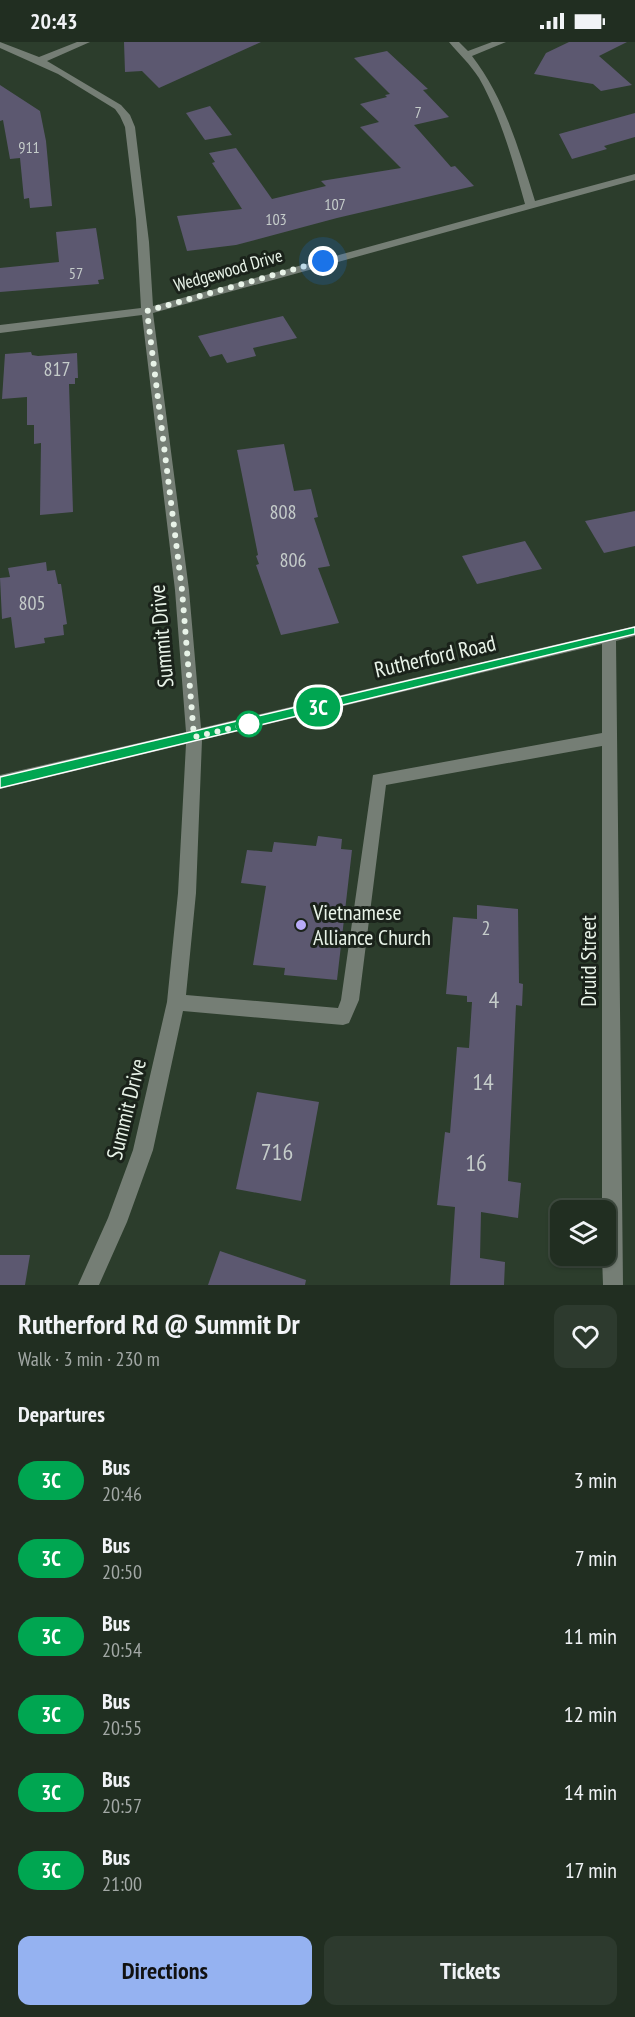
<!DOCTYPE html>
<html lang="en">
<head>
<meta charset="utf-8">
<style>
	:root { --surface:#212e21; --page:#2d3a2e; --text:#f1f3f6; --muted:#a2a8a5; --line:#3e4a3f; --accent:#95b2f1 }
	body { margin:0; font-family:"PT Sans Narrow",sans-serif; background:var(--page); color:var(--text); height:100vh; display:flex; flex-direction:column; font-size:22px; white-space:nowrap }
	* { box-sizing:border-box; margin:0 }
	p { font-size:20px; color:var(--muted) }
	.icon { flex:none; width:33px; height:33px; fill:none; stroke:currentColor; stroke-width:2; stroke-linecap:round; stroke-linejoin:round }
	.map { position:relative; height:1243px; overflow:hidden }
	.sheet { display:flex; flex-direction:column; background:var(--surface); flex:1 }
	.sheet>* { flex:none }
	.badge { padding:0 12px; border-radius:20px; font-size:21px; line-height:39px }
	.fabs { position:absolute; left:550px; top:1158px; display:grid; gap:12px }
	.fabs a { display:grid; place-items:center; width:66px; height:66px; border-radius:12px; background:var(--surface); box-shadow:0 2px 4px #0004,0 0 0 2px var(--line); font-size:30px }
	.you { position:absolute; width:30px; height:30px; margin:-15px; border:4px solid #fff; border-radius:50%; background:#1a73e8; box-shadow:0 0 0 9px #1a73e833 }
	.map>.badge { position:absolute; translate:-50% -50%; box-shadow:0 0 0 3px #fff }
	h2 { padding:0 18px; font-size:22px; line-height:54px }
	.round { display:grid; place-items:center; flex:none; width:63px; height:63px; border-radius:12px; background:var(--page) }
	.summary { display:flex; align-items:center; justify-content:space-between; height:102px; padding:0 18px }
	h1 { font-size:28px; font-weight:800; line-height:45px }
	.cta { display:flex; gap:12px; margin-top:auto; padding:12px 18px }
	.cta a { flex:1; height:69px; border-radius:12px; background:var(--accent); color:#111; font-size:24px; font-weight:800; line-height:69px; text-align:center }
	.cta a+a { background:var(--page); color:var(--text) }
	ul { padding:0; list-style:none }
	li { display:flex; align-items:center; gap:18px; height:78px; padding:0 18px }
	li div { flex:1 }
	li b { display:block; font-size:22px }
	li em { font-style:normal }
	li .badge { min-width:66px; font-weight:700; text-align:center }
	.status { display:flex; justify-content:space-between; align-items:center; height:42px; padding:0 30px; background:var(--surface); direction:ltr }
	.status svg { height:16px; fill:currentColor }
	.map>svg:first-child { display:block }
	.building { fill:#5c5870 }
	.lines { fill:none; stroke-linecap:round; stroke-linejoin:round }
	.minor { fill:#757e75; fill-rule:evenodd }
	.line { fill:#00a651; stroke:#fff; stroke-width:1.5 }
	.walk { stroke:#e8f3e8; stroke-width:6; stroke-dasharray:0 10.8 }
	.stop-dot { fill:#fff; stroke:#00a651; stroke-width:3 }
	.poi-dot { fill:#b8abf7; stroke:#1a221a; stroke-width:2 }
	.labels { text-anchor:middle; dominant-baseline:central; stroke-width:6; stroke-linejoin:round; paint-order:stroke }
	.far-number-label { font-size:16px; fill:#c5ccca }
	.far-street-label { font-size:18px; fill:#e8f3e8; stroke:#1a221a }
	.number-label { font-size:20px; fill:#c5ccca }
	.street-label { font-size:22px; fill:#e8f3e8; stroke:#1a221a }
	.poi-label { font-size:22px; fill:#e8f3e8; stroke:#1a221a; text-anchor:start }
	.near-number-label { font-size:24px; fill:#c5ccca }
</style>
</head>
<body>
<div class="status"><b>20:43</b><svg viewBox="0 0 49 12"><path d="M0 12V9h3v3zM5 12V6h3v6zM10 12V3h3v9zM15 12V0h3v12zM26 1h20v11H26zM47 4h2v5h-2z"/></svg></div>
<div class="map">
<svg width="635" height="1243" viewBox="0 0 635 1243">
	<rect width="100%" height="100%" fill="#2c3d2c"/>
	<g class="building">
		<path d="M124,0H261L159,46L142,29L125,30Z"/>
		<path d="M569,0H627L599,14L632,43L601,49L593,42L534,32L546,11Z"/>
		<path d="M387,9L428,47L423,48L449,75L414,83L451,125L455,124L474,144L337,176L236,203L187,209L177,174L242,167L212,121L215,120L209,111L236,106L272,157L326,144L321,139L401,126L360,85L379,80L360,62L387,55L385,53L390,52L354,16Z"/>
		<path d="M0,43L40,69L46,99L52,164L30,166L29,156L24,157L20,116L10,117L3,78L0,79Z"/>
		<path d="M210,64L232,93L205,98L186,71Z"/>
		<path d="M635,71V95L604,104L607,107L572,117L559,92Z"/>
		<path d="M96,186L104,237L98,238L99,242L0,250V226L59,220L56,190Z"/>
		<path d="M283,274L297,296L253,306L256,314L227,321L222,312L210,315L198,294Z"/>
		<path d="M31,310L32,313L38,314L77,311L78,336H75V342H69L73,470L40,473L41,401L34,402V383H27V355L2,357L5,312Z"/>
		<path d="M284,402L294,449L311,447L318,475L314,476L330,524L318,526L339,581L281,593L256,523L259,522L256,514L258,513L237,408Z"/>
		<path d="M635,469V504L604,511L585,479Z"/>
		<path d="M525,499L542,527L477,542L462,514Z"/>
		<path d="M46,520L47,529L55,528L58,542H61L67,582L63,583L64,593L44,596L45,601L15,606L11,575L2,577L0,536L10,535L8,526Z"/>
		<path d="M318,794L342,797L341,807L352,808L337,938L284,933L285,926L253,923L266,844L241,841L247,808L272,810L274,800L316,804Z"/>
		<path d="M477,863L518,867L519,941L523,942L522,964L516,963L508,1139L521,1141L518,1176L481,1170L480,1216L505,1220L504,1243H450L455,1165L437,1163L445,1090L450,1091L457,1005L469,1006L472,960H467V954L446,952L453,875L477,877Z"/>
		<path d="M257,1050L319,1060L301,1159L236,1147Z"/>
		<path d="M220,1209L306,1238L305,1243H208Z"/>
		<path d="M0,1213H30L25,1243H0Z"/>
	</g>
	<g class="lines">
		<path class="minor" d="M0,0L39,15L77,0H90L47,19L121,63L130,73L135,85L149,200L153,264L525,162C513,119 501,75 479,36C470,22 459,12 449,0H459L468,9L492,0H506L472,14C505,57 519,108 535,159L635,132V138L153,271L189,548L201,686L635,584V594L616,599L623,1243H603L602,1214H606V1168H602V704L386,743L359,958L349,981L343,983L183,969L153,1108L127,1180L99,1243H78L108,1176L133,1108L167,960L178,851L186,702L0,747V733L186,690L175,548L142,273L0,291V283L141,266L136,177L125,85L120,74L115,67L58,32L0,6ZM602,602V691L373,733L341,958L338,966L186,953L196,851L202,698Z"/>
	</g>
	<path class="line" d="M635,585V592L0,746V735Z"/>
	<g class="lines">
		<path class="walk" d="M249,682L194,695L182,548L147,269L323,219"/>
	</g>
	<circle class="stop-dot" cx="249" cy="682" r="12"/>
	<circle class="poi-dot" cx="301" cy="883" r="6"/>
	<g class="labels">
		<g class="far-number-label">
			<text x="418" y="70">7</text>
			<text x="29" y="105">911</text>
			<text x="335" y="162">107</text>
			<text x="276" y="177">103</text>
			<text x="76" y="231">57</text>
		</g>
		<g class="far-street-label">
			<text transform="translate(228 228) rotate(-16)">Wedgewood Drive</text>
		</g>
		<g class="number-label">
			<text x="57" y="327">817</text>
			<text x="283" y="470">808</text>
			<text x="293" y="518">806</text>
			<text x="32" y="561">805</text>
			<text x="486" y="886">2</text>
		</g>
		<g class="street-label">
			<text transform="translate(161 594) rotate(-95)">Summit Drive</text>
			<text transform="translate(435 614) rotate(-13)">Rutherford Road</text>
			<text transform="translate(588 919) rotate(-90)">Druid Street</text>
			<text transform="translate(126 1067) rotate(-76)">Summit Drive</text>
		</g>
		<g class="poi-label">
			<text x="313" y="870">Vietnamese<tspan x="313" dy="25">Alliance Church</tspan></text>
		</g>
		<g class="near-number-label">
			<text x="494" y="957">4</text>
			<text x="483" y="1039">14</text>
			<text x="277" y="1109">716</text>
			<text x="476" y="1120">16</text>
		</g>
	</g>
</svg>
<div class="fabs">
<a><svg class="icon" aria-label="layers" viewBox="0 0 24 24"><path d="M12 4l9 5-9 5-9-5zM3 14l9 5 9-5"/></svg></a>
</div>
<div class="you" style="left:323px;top:219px"></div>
<b class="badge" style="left:318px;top:665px;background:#00a651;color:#fff">3C</b>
</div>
<section class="sheet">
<div class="summary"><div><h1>Rutherford Rd @ Summit Dr</h1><p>Walk · 3 min · 230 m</p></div><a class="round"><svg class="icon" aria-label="heart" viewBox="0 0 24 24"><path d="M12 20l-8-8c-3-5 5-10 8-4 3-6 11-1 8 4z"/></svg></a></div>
<h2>Departures</h2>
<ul>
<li><span class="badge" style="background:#00a651;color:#fff">3C</span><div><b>Bus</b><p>20:46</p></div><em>3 min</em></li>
<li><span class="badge" style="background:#00a651;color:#fff">3C</span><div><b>Bus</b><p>20:50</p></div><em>7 min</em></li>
<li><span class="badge" style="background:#00a651;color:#fff">3C</span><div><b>Bus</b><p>20:54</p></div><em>11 min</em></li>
<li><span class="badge" style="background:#00a651;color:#fff">3C</span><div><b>Bus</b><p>20:55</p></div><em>12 min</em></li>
<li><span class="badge" style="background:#00a651;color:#fff">3C</span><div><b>Bus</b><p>20:57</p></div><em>14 min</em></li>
<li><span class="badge" style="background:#00a651;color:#fff">3C</span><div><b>Bus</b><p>21:00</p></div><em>17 min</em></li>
</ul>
<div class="cta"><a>Directions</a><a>Tickets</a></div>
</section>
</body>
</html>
